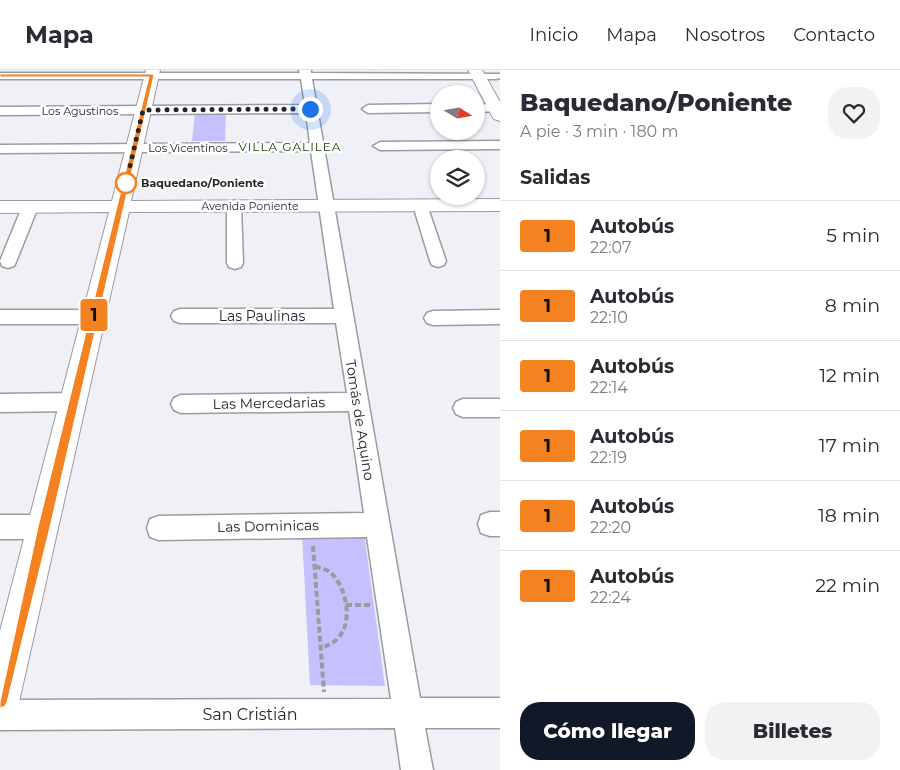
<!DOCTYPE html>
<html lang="es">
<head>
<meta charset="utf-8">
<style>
	:root { --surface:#fff; --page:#f2f2f3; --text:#2b2b33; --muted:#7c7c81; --line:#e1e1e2; --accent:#111827 }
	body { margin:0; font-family:Montserrat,sans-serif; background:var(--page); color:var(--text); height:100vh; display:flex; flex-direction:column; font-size:19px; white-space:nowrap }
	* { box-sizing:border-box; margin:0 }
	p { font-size:16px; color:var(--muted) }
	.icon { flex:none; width:28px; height:28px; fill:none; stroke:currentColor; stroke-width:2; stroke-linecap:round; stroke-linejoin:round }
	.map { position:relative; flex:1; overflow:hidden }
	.side { display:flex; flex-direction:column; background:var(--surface); width:400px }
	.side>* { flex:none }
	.badge { padding:0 10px; border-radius:4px; font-size:18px; line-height:32px }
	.needle { width:32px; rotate:101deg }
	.tools { position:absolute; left:430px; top:15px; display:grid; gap:10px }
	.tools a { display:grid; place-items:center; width:55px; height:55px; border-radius:50%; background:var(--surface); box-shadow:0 1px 4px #0004; font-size:25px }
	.you { position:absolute; width:25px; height:25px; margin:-12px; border:4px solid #fff; border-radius:50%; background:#1a73e8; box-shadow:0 0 0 8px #1a73e833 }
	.map>.badge { position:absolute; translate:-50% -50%; box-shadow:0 0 0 2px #fff }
	h2 { padding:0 20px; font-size:19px; line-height:45px }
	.round { display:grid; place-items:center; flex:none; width:52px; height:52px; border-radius:20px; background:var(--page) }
	.headline { display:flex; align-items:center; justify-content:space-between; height:85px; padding:0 20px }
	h1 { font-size:24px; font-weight:800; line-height:38px }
	.cta { display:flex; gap:10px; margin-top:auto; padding:10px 20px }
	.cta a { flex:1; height:58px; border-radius:20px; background:var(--accent); color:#fff; font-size:20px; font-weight:800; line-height:58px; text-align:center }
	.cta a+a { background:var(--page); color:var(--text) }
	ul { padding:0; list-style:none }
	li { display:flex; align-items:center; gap:15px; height:70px; padding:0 20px; border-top:1px solid var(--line) }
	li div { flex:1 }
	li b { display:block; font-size:19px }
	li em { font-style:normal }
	li .badge { min-width:55px; font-weight:700; text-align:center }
	header { display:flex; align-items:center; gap:30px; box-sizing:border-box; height:70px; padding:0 25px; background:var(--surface); border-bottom:1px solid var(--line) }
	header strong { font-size:24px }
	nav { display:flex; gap:28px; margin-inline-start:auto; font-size:18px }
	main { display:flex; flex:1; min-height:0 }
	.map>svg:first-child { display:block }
	.green { fill:#c4c1fe }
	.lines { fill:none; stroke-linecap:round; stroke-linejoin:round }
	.minor-casing { stroke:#9b9ba2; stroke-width:3 }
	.tertiary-casing { stroke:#9b9ba2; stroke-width:2 }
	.path { stroke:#9a9a9f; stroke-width:4; stroke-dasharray:6 3; stroke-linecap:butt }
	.minor { fill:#fff; fill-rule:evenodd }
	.tertiary { fill:#fff; fill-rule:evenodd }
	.line { fill:#f58220; stroke:#fff }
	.walk { stroke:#252528; stroke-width:5; stroke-dasharray:0 9 }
	.stop-dot { fill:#fff; stroke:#f58220; stroke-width:2.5 }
	.labels { text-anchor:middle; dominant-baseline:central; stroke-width:5; stroke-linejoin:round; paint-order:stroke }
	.far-street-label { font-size:11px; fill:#252528; stroke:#fefefe }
	.far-stop-label { font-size:11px; font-weight:bold; fill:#252528; stroke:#fefefe; text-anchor:start }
	.far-neighbourhood-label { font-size:12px; letter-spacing:1px; fill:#1d4403; stroke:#fefefe }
	.street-label { font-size:14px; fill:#252528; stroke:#fefefe }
	.near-street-label { font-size:16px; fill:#252528; stroke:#fefefe }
</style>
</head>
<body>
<header>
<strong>Mapa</strong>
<nav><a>Inicio</a><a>Mapa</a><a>Nosotros</a><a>Contacto</a></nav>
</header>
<main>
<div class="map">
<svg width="500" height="700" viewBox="0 0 500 700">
	<rect width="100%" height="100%" fill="#f0f0f7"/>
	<g class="green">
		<path d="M226,42L225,71H192L195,43Z"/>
		<path d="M364,463L385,616L310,615L302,465Z"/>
	</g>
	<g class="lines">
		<g class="minor-casing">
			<g id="minor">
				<path d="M299,0H311V3L500,4V8L496,9H312L420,628H500V658H425L433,700H401L395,658L0,660V630L391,629L367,467L159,470L150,467L147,458L150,449L159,446L364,443L349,341L181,343L174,340L171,334L174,328L181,325L347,323L336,253H180L174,251L171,246L174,241L180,239H334L311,81L0,83V75L310,73L306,43L0,45V37L305,35L301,9H0V3H300Z"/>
				<path d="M439,34V42L368,43L362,39L368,35Z"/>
				<path d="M476,34L500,35V41L476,42Z"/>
				<path d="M500,71V79L380,80L373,76L380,72Z"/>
				<path d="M420,130L425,132L427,135L446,191L444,195L438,197L432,195L430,191L413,135L415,132Z"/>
				<path d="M234,131L239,133L241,136L243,193L241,197L235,199L229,197L227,193V136L229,133Z"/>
				<path d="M30,132L35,134L38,137L16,192L14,196L8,198L2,196L0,191L22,137L25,134Z"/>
				<path d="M0,240H93L99,242L102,247L99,252L93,254H0Z"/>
				<path d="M500,240V254L433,255L427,253L424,248L427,243L433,241Z"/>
				<path d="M73,323L80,326L83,332L80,338L73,341L0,342V324Z"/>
				<path d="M463,329H500V347H463L456,344L453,338L456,332Z"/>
				<path d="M490,442H500V466H490L481,463L478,454L481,445Z"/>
				<path d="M0,445H44L53,448L56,457L53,466L44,469H0Z"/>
			</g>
		</g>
		<g class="tertiary-casing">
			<g id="tertiary">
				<path d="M146,0H160L131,131L500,129V141L129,142L19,632L13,645L0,651V561L109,142L0,143V131H112Z"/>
				<path d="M468,0H482L500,32V51L494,49L492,46Z"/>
			</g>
		</g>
		<g class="path">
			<path d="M313,476L324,622"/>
			<path d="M315,496C320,498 325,499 330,502C346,516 354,551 338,568C334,573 327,576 321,578"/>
			<path d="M346,535H370"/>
		</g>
		<use href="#minor" class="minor"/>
		<use href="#tertiary" class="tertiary"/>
	</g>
	<path class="line" d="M0,4H152L154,5L50,457L7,632L5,636L0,638V632L38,457L149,7H0Z"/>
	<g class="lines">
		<path class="walk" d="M126,113L143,40L310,39"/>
	</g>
	<circle class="stop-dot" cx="126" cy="113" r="10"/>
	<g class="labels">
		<g class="far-street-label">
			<text x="80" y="41">Los Agustinos</text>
			<text x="188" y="78">Los Vicentinos</text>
			<text x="250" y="136">Avenida Poniente</text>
		</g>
		<g class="far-stop-label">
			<text x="141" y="113">Baquedano/Poniente</text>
		</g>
		<g class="far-neighbourhood-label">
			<text x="290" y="76">VILLA GALILEA</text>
		</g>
		<g class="street-label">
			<text x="262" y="246">Las Paulinas</text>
			<text transform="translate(269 333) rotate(-1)">Las Mercedarias</text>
			<text transform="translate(360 350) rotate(81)">Tomás de Aquino</text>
			<text transform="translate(268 456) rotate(-1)">Las Dominicas</text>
		</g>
		<g class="near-street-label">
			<text x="250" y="644">San Cristián</text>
		</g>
	</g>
</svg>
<div class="tools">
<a><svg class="needle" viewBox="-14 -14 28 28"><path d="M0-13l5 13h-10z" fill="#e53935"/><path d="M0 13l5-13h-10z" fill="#7c7c81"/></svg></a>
<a><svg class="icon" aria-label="layers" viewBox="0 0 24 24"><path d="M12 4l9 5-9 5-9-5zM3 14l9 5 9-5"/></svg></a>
</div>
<div class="you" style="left:310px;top:39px"></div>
<b class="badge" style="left:94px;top:245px;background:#f58220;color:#111">1</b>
</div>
<section class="side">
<div class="headline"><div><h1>Baquedano/Poniente</h1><p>A pie · 3 min · 180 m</p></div><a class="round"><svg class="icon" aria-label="heart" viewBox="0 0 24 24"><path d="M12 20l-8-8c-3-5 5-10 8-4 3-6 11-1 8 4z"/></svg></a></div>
<h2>Salidas</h2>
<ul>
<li><span class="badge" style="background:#f58220;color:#111">1</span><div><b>Autobús</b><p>22:07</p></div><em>5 min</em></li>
<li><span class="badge" style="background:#f58220;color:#111">1</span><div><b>Autobús</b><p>22:10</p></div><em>8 min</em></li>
<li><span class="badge" style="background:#f58220;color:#111">1</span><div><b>Autobús</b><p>22:14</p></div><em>12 min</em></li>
<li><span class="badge" style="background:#f58220;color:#111">1</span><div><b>Autobús</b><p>22:19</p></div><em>17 min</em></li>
<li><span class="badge" style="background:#f58220;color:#111">1</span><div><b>Autobús</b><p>22:20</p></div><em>18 min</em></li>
<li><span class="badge" style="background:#f58220;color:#111">1</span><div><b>Autobús</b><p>22:24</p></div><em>22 min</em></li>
</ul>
<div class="cta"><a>Cómo llegar</a><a>Billetes</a></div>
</section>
</main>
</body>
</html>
